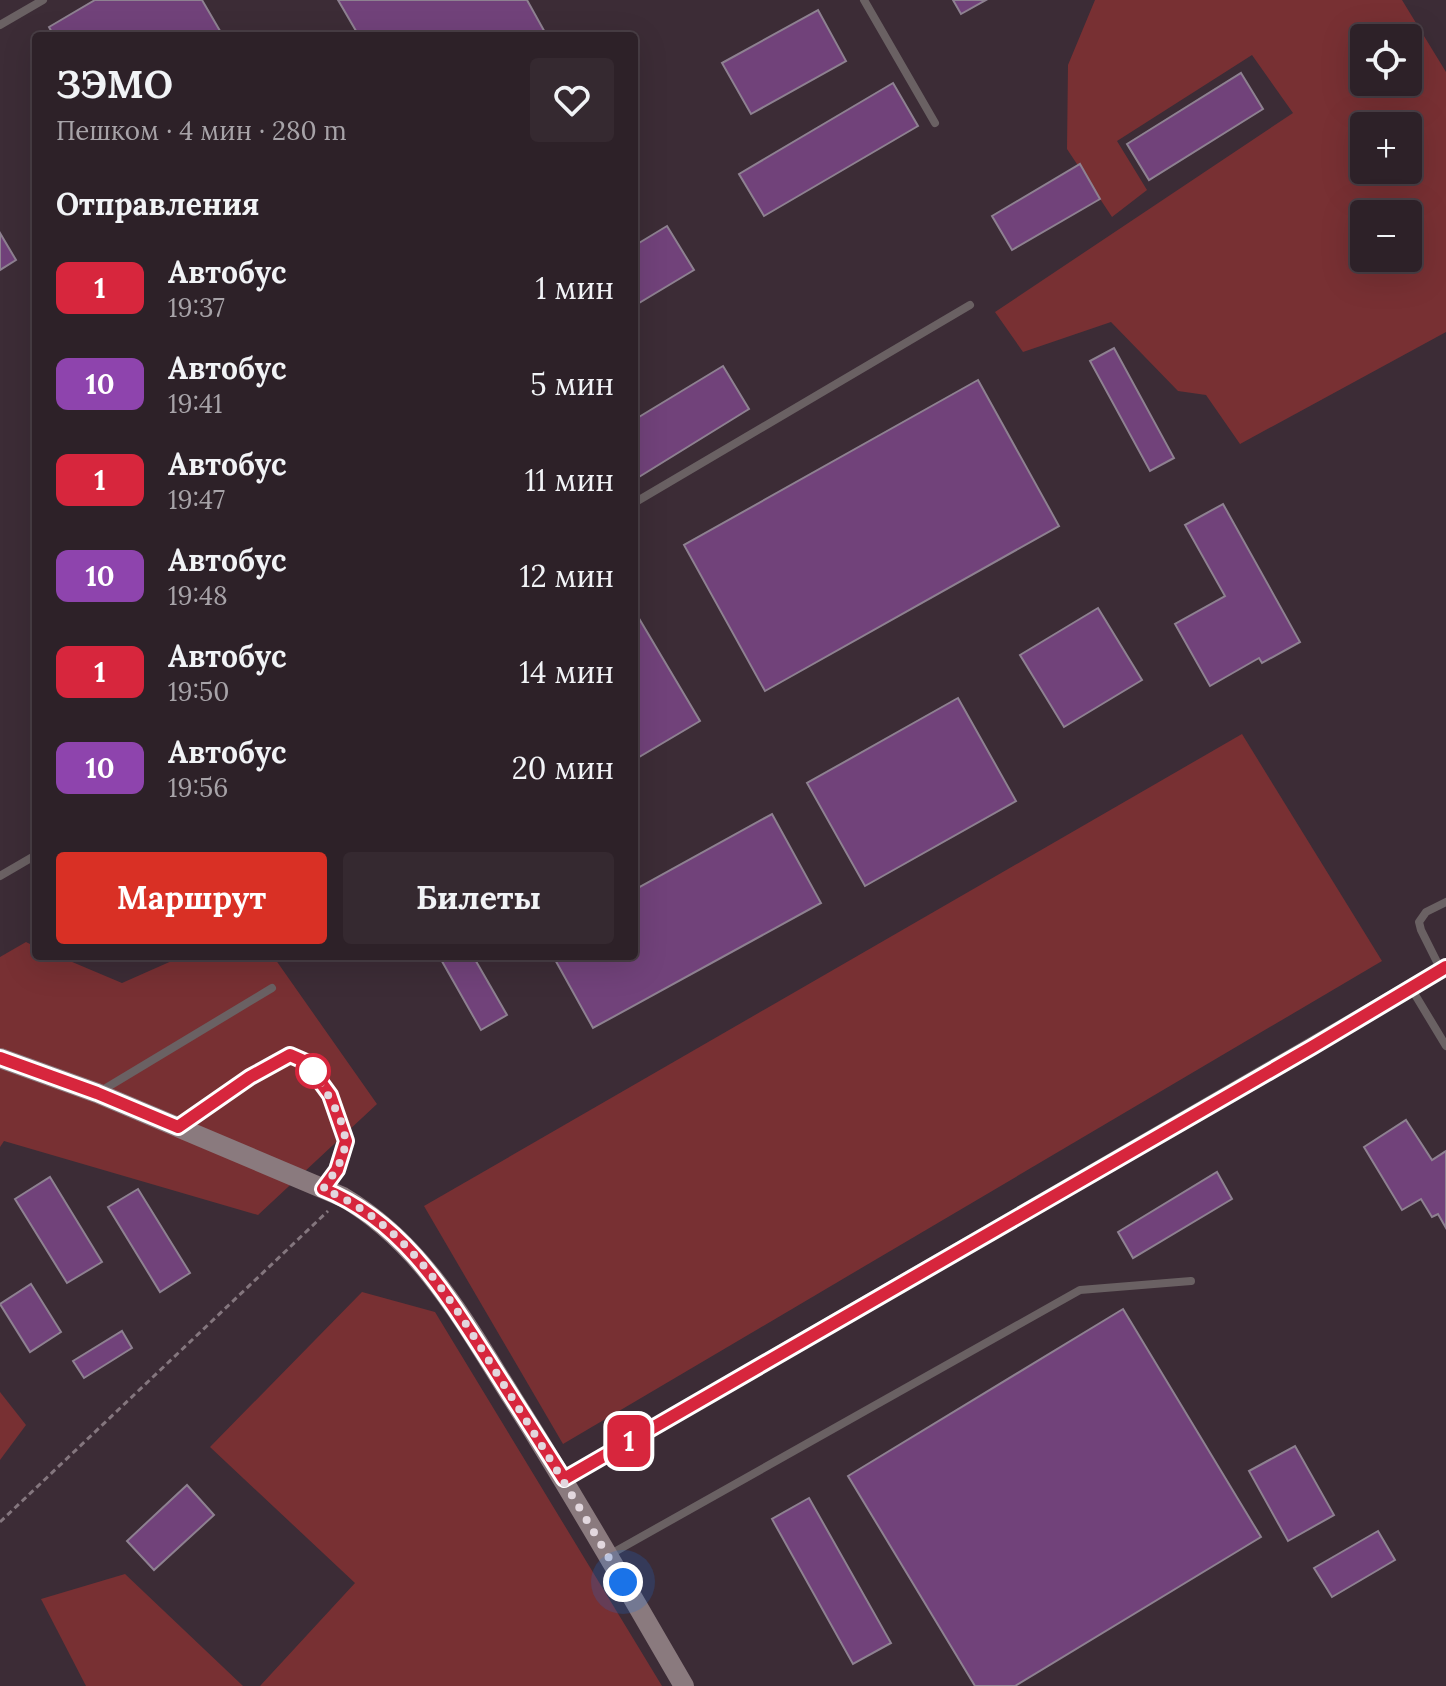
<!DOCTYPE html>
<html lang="ru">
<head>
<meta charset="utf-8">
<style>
	:root { --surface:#2d2128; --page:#352930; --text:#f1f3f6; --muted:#a7a3a8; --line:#483e45; --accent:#d93025 }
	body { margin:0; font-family:Lora,serif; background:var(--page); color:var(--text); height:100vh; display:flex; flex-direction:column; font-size:30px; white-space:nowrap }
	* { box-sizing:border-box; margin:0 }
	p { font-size:26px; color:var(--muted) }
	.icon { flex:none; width:44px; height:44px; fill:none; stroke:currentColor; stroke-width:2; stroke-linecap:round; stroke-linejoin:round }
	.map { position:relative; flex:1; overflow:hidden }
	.sheet { position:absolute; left:32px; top:32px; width:606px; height:928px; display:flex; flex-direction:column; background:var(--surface); border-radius:8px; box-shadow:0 8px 32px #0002,0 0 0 2px var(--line) }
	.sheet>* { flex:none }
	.badge { padding:0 16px; border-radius:12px; font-size:28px; line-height:52px }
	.tools { position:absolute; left:1350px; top:24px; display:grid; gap:16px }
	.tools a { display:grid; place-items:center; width:72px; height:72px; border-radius:8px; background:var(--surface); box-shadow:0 8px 32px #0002,0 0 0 2px var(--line); font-size:40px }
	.you { position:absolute; width:40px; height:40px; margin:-20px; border:6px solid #fff; border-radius:50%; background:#1a73e8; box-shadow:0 0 0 12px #1a73e833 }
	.map>.badge { position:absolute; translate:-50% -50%; box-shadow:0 0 0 4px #fff }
	h2 { padding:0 24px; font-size:30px; line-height:72px }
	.round { display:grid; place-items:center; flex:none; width:84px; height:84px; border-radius:8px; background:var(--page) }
	.summary { display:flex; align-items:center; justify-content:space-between; height:136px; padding:0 24px }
	h1 { font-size:38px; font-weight:700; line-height:60px }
	.button { display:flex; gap:16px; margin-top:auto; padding:16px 24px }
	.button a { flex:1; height:92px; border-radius:8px; background:var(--accent); color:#fff; font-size:32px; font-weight:700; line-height:92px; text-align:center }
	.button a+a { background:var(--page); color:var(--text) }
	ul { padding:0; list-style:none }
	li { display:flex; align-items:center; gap:24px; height:96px; padding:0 24px }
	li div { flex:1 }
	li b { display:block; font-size:30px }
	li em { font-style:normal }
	li .badge { min-width:88px; font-weight:700; text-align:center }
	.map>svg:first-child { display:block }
	.green { fill:#783033; fill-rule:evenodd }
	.building { fill:#71427a; stroke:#8e8191; stroke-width:2 }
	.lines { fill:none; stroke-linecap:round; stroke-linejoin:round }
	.path { stroke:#84767e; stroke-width:3; stroke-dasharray:6 4; stroke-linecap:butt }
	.lane { stroke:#6a6163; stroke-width:8 }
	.street { stroke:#6a6163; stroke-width:16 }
	.secondary { stroke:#8a7a7e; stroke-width:20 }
	.line-casing { stroke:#fff; stroke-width:18 }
	.line { stroke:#d7263d; stroke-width:12 }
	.walk { stroke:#e2d7de; stroke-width:8; stroke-dasharray:0 14.4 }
	.stop-dot { fill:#fff; stroke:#d7263d; stroke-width:4 }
</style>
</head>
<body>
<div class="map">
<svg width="1446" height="1686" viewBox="0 0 1446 1686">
	<rect width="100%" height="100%" fill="#3c2c36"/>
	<g class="green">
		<path d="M1095,0H1402L1446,72V332L1240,444L1206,395L1178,391L1111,322L1023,352L995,312L1293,113L1252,55L1117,141L1147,190L1112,217L1067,149L1068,65ZM1364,38H1408V82H1364ZM1364,126H1408V170H1364ZM1364,214H1408V258H1364Z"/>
		<path d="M1242,734L1382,961L563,1444L424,1206Z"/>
		<path d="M26,942L36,947V956H58L122,983L183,956H273L377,1104L258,1215L4,1141L0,1147V957Z"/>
		<path d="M362,1292L435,1312L662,1686H260L355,1583L210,1447Z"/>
		<path d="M0,1392L26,1425L0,1460Z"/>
		<path d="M125,1574L243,1686H86L41,1599Z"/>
	</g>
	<g class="building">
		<path d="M95,0H202L223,36H54L49,27Z"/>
		<path d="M338,0H527L547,36H359Z"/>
		<path d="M953,0H986L961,14Z"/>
		<path d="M818,10L846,61L751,114L722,63Z"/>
		<path d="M1241,73L1263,109L1149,180L1127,144Z"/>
		<path d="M893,83L918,126L764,216L739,174Z"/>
		<path d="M1080,164L1100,199L1012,250L992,216Z"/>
		<path d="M667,226L694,270L634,306V246Z"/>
		<path d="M0,233L16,260L0,270Z"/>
		<path d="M1114,348L1174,458L1150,471L1090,361Z"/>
		<path d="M723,366L749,409L634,480V420Z"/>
		<path d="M978,380L1059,526L765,691L684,545Z"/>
		<path d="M1223,504L1300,642L1262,663L1259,658L1210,686L1175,624L1225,596L1185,525Z"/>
		<path d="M1098,608L1142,680L1064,727L1020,655Z"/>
		<path d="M634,610L700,721L634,760Z"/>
		<path d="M958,698L1016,801L865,886L807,783Z"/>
		<path d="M772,814L821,903L593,1028L553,956H634V890Z"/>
		<path d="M439,956H473L507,1015L481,1030Z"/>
		<path d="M1406,1120L1432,1160L1446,1151V1228L1438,1214L1432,1217L1421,1199L1402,1210L1364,1147Z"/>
		<path d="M1217,1172L1232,1199L1133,1258L1118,1232Z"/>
		<path d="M50,1177L102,1262L67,1283L15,1199Z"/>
		<path d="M138,1189L190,1273L160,1292L108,1207Z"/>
		<path d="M31,1284L61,1332L30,1352L0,1304Z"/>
		<path d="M1123,1309L1261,1537L1015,1686H975L848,1476Z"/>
		<path d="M122,1331L132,1348L84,1378L73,1361Z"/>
		<path d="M1295,1446L1334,1515L1288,1541L1249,1471Z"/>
		<path d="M187,1485L214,1515L154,1570L127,1541Z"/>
		<path d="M809,1498L891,1643L853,1664L772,1519Z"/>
		<path d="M1378,1531L1395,1560L1332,1597L1314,1568Z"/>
	</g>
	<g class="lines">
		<path class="path" d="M0,1522L328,1211"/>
		<g class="lane">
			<path d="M864,0L935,123"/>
			<path d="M0,25L43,0"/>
			<path d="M634,503L970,305"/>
			<path d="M0,876L36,855"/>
			<path d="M1441,970L1421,930L1419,922L1426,912L1446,902"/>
			<path d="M1411,988L1446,1046"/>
			<path d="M101,1091L272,988"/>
			<path d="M180,1126L250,1077L290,1055L306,1062L330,1095L346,1141L337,1170L324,1188"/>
			<path d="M609,1555L1080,1290L1191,1281"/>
		</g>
		<path class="street" d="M564,1479L1446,967"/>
		<path class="secondary" d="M0,1058L97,1093L343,1197C423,1244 465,1323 513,1399C573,1493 628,1590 684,1686"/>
	</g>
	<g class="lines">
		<g class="line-casing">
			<path id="line" d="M0,1058L97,1093L178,1127L250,1077L290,1055L306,1062L330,1095L346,1141L337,1170L323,1189C403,1221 446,1294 491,1364C515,1402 539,1440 564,1479L1312,1047L1446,967"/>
		</g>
		<use href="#line" class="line"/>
		<path class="walk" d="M313,1071C324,1088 346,1121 345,1142C345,1159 333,1175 323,1189C414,1226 459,1314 509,1393C548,1455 586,1518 623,1582"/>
	</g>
	<circle class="stop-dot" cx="313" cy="1071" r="16"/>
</svg>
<div class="tools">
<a><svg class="icon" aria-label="locate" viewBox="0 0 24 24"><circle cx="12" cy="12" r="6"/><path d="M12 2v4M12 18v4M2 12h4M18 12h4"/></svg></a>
<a>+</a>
<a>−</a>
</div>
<div class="you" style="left:623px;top:1582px"></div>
<b class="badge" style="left:629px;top:1441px;background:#d7263d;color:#fff">1</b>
<section class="sheet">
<div class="summary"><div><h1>ЗЭМО</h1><p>Пешком · 4 мин · 280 m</p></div><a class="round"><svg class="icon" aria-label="heart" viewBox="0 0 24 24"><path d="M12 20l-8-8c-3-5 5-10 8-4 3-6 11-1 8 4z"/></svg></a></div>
<h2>Отправления</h2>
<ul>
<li><span class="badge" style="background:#d7263d;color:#fff">1</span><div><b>Автобус</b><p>19:37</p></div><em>1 мин</em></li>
<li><span class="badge" style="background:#8e44ad;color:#fff">10</span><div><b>Автобус</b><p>19:41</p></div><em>5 мин</em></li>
<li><span class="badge" style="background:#d7263d;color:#fff">1</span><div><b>Автобус</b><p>19:47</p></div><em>11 мин</em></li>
<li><span class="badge" style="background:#8e44ad;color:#fff">10</span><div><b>Автобус</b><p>19:48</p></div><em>12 мин</em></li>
<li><span class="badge" style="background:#d7263d;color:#fff">1</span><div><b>Автобус</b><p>19:50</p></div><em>14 мин</em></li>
<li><span class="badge" style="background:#8e44ad;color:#fff">10</span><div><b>Автобус</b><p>19:56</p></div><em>20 мин</em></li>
</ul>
<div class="button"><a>Маршрут</a><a>Билеты</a></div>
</section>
</div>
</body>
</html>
